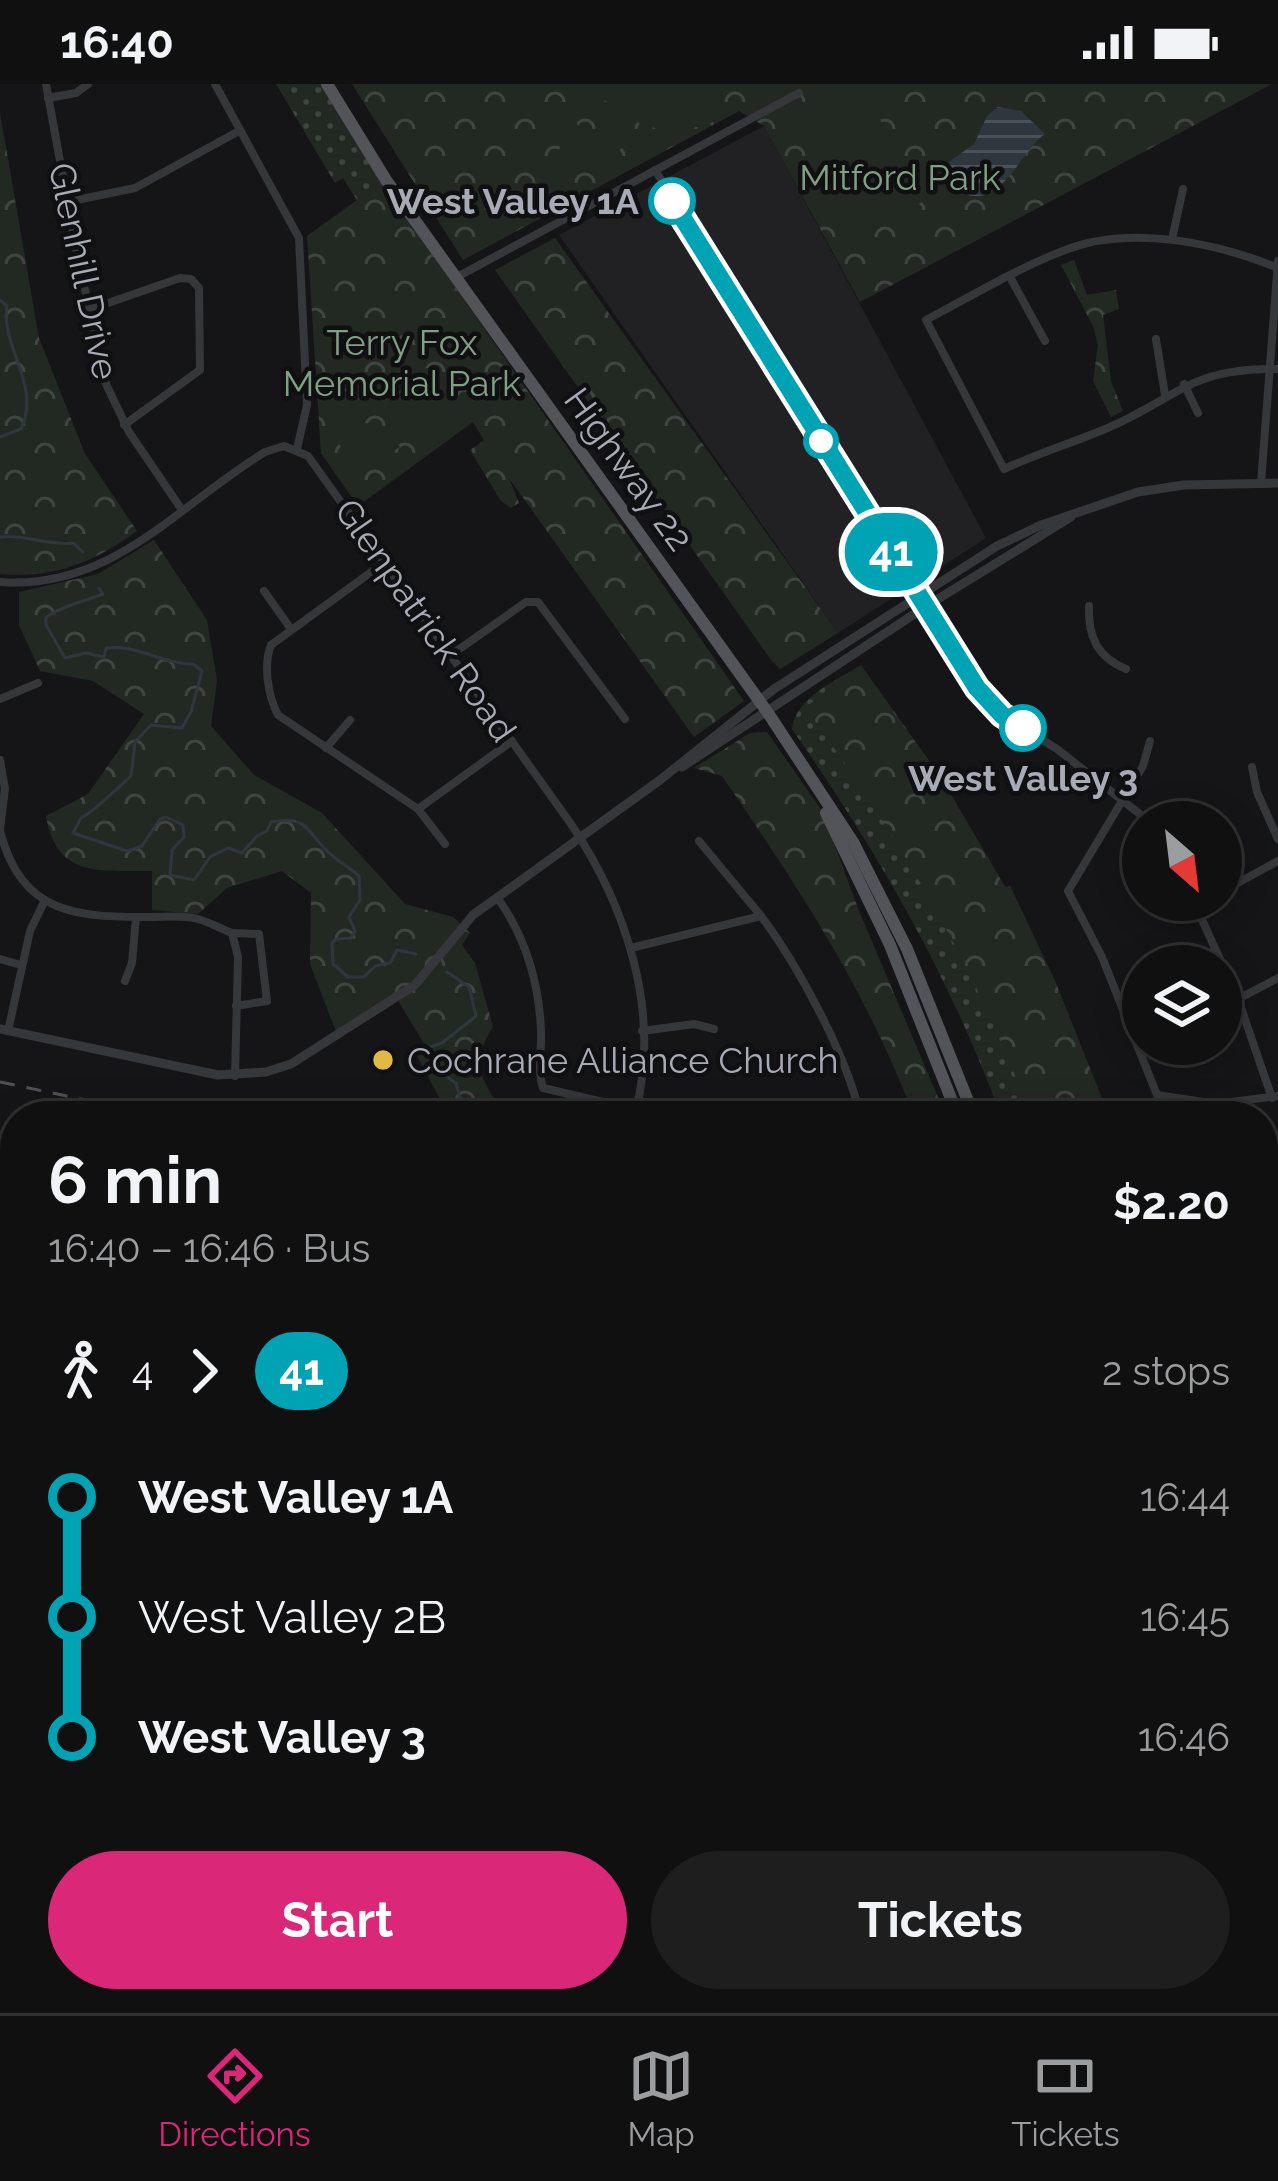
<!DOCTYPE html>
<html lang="en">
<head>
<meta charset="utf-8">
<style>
	:root { --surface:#101011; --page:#1e1e1f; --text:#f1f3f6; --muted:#9c9d9f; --line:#303031; --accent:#db2777 }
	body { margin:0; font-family:Raleway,sans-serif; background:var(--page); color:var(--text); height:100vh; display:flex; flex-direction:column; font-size:45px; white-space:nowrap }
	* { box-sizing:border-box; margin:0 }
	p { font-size:39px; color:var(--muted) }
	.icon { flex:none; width:66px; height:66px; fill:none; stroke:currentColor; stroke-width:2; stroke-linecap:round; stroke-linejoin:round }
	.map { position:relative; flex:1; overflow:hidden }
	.panel { position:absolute; left:0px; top:1017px; width:1278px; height:912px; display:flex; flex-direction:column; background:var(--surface); border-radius:48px 48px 0 0; box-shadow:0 6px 30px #0003,0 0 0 3px var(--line) }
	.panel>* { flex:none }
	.badge { padding:0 24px; border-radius:39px; font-size:42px; line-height:78px }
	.needle { width:78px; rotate:152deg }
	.tools { position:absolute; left:1122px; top:717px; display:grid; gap:24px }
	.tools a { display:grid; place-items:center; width:120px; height:120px; border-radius:50%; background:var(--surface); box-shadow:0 6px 30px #0003,0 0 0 3px var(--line); font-size:60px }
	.map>.badge { position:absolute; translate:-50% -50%; box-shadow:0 0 0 6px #fff }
	.legs { display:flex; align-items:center; gap:18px; height:132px; padding:0 48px; font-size:39px }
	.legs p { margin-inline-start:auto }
	.summary { display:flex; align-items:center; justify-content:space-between; height:204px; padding:0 48px }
	h1 { font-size:66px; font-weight:700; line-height:90px }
	.button { display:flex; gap:24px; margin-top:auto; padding:24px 48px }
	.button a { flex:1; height:138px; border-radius:72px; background:var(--accent); color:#fff; font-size:48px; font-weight:700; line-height:138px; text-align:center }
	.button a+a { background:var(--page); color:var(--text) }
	ul { padding:0 48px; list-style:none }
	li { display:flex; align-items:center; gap:42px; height:120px; font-size:45px }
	li i { display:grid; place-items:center; width:18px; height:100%; margin:0 15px; background:currentColor }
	li i::after { content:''; width:30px; height:30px; margin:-15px; border:9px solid; border-radius:50%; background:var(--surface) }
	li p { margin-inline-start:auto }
	li:first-child i { background:linear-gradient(#0000 50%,currentColor 0) }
	li:last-child i { background:linear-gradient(currentColor 50%,#0000 0) }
	.status { display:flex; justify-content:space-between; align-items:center; height:84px; padding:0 60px; background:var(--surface); direction:ltr }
	.status svg { height:33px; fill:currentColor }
	.tabs { display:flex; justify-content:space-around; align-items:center; height:168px; border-top:3px solid var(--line); background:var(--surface); font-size:33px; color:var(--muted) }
	.tabs a { display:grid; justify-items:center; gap:6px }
	.tabs .current { color:var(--accent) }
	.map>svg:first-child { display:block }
	.built { fill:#212124 }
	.grass { fill:url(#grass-dots) }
	.park { fill:url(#park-crowns) }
	.garden { fill:#222923 }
	.water { fill:url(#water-rules) }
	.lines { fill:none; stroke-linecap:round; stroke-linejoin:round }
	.stream { stroke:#2f373e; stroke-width:3 }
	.minor { stroke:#36373b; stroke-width:8 }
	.tertiary { stroke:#36373b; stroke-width:9 }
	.primary { stroke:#53545a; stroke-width:12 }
	.rail { stroke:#505156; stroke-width:3; stroke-dasharray:15 12; stroke-linecap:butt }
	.line-1-casing { stroke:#fff; stroke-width:27 }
	.line-1 { stroke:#00a3b4; stroke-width:18 }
	.stop-1-dot { fill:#fff; stroke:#00a3b4; stroke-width:6 }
	.poi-dot { fill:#e1ba43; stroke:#101012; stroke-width:4.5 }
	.labels { text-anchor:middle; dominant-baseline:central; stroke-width:9; stroke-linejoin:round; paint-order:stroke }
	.park-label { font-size:36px; fill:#819f85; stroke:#101012 }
	.stop-label { font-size:36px; font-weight:bold; fill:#a8abb6; stroke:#101012; text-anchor:end }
	.street-label { font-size:36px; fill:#a8abb6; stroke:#101012 }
	.poi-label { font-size:36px; fill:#a8abb6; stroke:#101012; text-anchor:start }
</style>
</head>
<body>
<div class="status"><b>16:40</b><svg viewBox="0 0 49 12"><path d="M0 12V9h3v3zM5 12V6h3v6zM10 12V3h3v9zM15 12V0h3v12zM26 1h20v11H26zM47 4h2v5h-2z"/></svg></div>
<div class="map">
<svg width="1278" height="1929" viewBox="0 0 1278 1929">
	<defs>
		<pattern id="grass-dots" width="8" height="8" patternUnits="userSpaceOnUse" patternTransform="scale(3)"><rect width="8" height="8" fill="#222923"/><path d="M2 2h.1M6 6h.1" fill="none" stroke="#3f4541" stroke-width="1.8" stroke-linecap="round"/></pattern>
		<pattern id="park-crowns" width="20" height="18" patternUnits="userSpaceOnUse" patternTransform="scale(3)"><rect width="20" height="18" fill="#222923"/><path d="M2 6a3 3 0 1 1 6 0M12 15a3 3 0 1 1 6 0" fill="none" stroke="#3f4541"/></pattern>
		<pattern id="water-rules" width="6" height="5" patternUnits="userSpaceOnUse" patternTransform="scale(3)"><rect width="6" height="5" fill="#2f373e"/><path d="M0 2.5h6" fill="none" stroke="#4a5158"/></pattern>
	</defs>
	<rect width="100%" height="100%" fill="#151517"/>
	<g class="built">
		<path d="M764,42L986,454L838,549L559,151Z"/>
		<path d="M15,1485V1821L0,1801V1493Z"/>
		<path d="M87,1914H212L184,1929H99Z"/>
	</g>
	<g class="grass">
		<path d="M276,0H323L382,98L358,118L343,94L335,99Z"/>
		<path d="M861,581L940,692L1005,803L1010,802L1055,898L1109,1032H1001C948,889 879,770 792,645C796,613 836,597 861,581Z"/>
	</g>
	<g class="park">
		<path d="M352,0H1272L860,218L764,42L739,27L463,176Z"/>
		<path d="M0,29L39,254L85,370L137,447C95,478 53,495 0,490Z"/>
		<path d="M382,98L744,617L694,653L509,394L519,419L511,424L501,417L470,366L484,356L473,338L358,422L321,369L307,152Z"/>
		<path d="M555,154L838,549L780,585L771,576L495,186Z"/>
		<path d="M1074,176L1087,211L1116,206L1119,225L1103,231L1111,297L1123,327L1111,333L1093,297L1098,261L1093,242L1061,181Z"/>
		<path d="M154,456L207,536L217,596L211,642L254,691L322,729L405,820L453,833L470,849L462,861L475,879L493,943C467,984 484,996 505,1032H449L416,970L425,961L397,915L338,953L310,880L311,809L282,787L227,804L198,830L152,826V787C100,786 57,795 46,732L88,710L144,630L93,597L40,587L19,541V508L98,490Z"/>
		<path d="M861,584L940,692L1005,803L1010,802L1056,899L1109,1032H1031C973,878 901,756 805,623Z"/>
		<path d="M767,648L822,727L859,827L946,1032H914C866,906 798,802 722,692L694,684L750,649Z"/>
		<path d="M297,1914H927L933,1929H289Z"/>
	</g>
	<g class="garden">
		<path d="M592,0H715L730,30C680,58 625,49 592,0Z"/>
		<path d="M861,0L924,117L857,153L794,36Z"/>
		<path d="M571,29L582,49L612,39L626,62L546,106Z"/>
		<path d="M426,284H433L471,332C439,354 415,351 388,324Z"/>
		<path d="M366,339L384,345L400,363L359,390L334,352L348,342Z"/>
		<path d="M1263,1835L1278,1840V1929H1211L1210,1914H1263Z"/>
	</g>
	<path class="water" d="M998,23L1021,27L1045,50C1021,66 1002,124 965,110C951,105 950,91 949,78L974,60L987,32Z"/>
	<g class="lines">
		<g class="stream">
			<path d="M0,216L7,222C0,262 42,302 21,345L0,353"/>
			<path d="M0,453C26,450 47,462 73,459L83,468"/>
			<path d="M99,504L103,510C88,516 56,524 46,534V541L65,574L86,569L104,573L106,564C138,560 162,580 193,580L202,587L191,628L182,644L151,641L135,658L131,692C120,702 91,730 81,734L73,749L127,767L142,762L160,735L166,733L183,741L184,753L172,766L170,791L194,796L210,773L228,764L242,769L257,752L267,747L271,738C308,732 304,744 327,767C337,777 349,783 359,792L360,816L349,833L355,847L351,854L336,855L332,859L333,880L348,893H364L375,882L390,879L397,866L416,870"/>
			<path d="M447,888L469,903L476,932L442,959L430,963C430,984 439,988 456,999L465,1032"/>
			<path d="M404,1929L414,1914"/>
		</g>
		<g class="minor">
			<path d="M46,0L76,165L106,300L129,348L182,426"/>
			<path d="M215,0L299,154L307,321L297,365"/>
			<path d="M48,14L76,9L88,0"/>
			<path d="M655,86L978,605L1002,631L1057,665L1150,738"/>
			<path d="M67,118L135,104L239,47"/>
			<path d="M1172,155L1183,105"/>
			<path d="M1278,184C1218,159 1131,141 1068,165C1019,183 972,212 926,236L1004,385C1039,369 1075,358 1110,343C1181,311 1191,284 1278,285"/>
			<path d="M457,193L799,9"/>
			<path d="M1010,193L1045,257"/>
			<path d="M88,226L180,194L191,195L199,204L200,286L124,341"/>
			<path d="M1156,255L1165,311"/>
			<path d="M1184,300L1198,329"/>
			<path d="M1261,399L1278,177"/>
			<path d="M385,478L271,561C263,581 268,612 278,631L418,725L512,657"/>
			<path d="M0,498C113,506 176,422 265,368L284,362L308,372L571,740C626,822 661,927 636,1026"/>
			<path d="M264,507L291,545"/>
			<path d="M1089,522C1088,553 1097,573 1126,585"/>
			<path d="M451,571L526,518H538L625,635"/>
			<path d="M0,615L38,599"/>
			<path d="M1150,657L1143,682L1068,807L1102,873L1157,1011L1216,1020L1278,1012"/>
			<path d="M326,664L350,636"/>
			<path d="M0,676L5,705L0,745"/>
			<path d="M1252,683L1257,708L1278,755"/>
			<path d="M418,725L445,760"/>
			<path d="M0,747C22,831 76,833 151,833C166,833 183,831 198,835C209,838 221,845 232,849L238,873L235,992"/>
			<path d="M699,757L761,832"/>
			<path d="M1221,808L1278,777"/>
			<path d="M497,813C525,852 539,898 541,947C542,965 537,986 543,1004L663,1032"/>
			<path d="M1193,816L1238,915L1272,1014"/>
			<path d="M232,849L259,850L267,917L236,922"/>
			<path d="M631,864L761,832C797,880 848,973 860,1032"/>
			<path d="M0,875L21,881"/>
			<path d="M125,897L132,879L136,833"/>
			<path d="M1238,915L1278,894"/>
			<path d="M8,947L30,847L45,816"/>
			<path d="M642,947L694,940L714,945"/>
			<path d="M0,1245L15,1238"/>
			<path d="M0,1367L15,1360"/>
			<path d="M0,1452L13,1476"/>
			<path d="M0,1920L17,1929"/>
			<path d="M237,1929L244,1914"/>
		</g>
		<g class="tertiary">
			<path d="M682,683L925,523L1071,433"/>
			<path d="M0,945L218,991L266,988L291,980L415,901L473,831L660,696L774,605L997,462L1041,441L1138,408L1184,401L1278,399"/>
			<path d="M0,1817L15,1836"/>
			<path d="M76,1914L88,1929"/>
		</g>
		<g class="primary">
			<path d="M327,0L386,96L768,629L853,758L907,865L974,1032"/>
			<path d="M826,729L890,861L958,1032"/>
			<path d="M0,1071L15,1069"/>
			<path d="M1263,1311L1278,1310"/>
			<path d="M1263,1328L1278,1331"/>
			<path d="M1263,1603L1278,1591"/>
			<path d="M1263,1627L1278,1614"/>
			<path d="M960,1914L963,1929"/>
			<path d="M993,1929L994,1914"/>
			<path d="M1019,1929L1021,1914"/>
			<path d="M1035,1929L1038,1914"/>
		</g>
		<g class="rail">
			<path d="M0,998L162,1032"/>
			<path d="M1263,1183L1278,1176"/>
		</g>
	</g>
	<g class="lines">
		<g class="line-1-casing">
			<path id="line-1" d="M672,117L977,604L1002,631L1023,644"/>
		</g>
		<use href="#line-1" class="line-1"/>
	</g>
	<g class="stop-1-dot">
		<circle cx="672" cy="117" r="21"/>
		<circle cx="821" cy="357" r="15"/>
		<circle cx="1023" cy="644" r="21"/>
	</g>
	<circle class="poi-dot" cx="383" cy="976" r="12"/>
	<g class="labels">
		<g class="park-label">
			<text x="900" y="93">Mitford Park</text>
			<text x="402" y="258">Terry Fox<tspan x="402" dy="41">Memorial Park</tspan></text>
		</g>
		<g class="stop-label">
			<text x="639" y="117">West Valley 1A</text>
			<text x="1023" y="694" text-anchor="middle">West Valley 3</text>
		</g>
		<g class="street-label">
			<text transform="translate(84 187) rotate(78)">Glenhill Drive</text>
			<text transform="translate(629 385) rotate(54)">Highway 22</text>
			<text transform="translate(426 536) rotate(55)">Glenpatrick Road</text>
		</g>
		<g class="poi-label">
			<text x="407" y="976">Cochrane Alliance Church</text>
		</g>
	</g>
</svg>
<div class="tools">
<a><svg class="needle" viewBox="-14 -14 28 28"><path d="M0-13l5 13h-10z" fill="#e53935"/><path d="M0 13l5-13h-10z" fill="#9c9d9f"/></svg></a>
<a><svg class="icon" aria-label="layers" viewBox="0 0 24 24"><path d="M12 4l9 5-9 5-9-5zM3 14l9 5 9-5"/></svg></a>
</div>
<b class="badge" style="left:891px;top:468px;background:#00a3b4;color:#fff">41</b>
<section class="panel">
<div class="summary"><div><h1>6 min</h1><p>16:40 – 16:46 · Bus</p></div><b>$2.20</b></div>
<div class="legs"><svg class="icon" aria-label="walk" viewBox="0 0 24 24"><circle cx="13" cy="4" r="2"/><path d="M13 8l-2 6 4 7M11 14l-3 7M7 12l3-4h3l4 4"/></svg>4<svg class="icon" aria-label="forward" viewBox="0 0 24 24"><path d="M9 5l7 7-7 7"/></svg><b class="badge" style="background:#00a3b4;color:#fff">41</b><p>2 stops</p></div>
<ul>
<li><i style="color:#00a3b4"></i><b>West Valley 1A</b><p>16:44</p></li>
<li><i style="color:#00a3b4"></i><span>West Valley 2B</span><p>16:45</p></li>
<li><i style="color:#00a3b4"></i><b>West Valley 3</b><p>16:46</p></li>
</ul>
<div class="button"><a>Start</a><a>Tickets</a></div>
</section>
</div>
<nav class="tabs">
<a class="current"><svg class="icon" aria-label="directions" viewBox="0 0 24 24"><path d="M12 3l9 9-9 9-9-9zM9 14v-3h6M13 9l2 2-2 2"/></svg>Directions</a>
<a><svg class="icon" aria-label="map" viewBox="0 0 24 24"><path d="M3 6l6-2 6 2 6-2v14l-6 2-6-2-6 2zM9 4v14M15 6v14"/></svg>Map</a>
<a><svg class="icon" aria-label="tickets" viewBox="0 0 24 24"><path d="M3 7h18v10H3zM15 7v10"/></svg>Tickets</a>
</nav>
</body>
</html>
